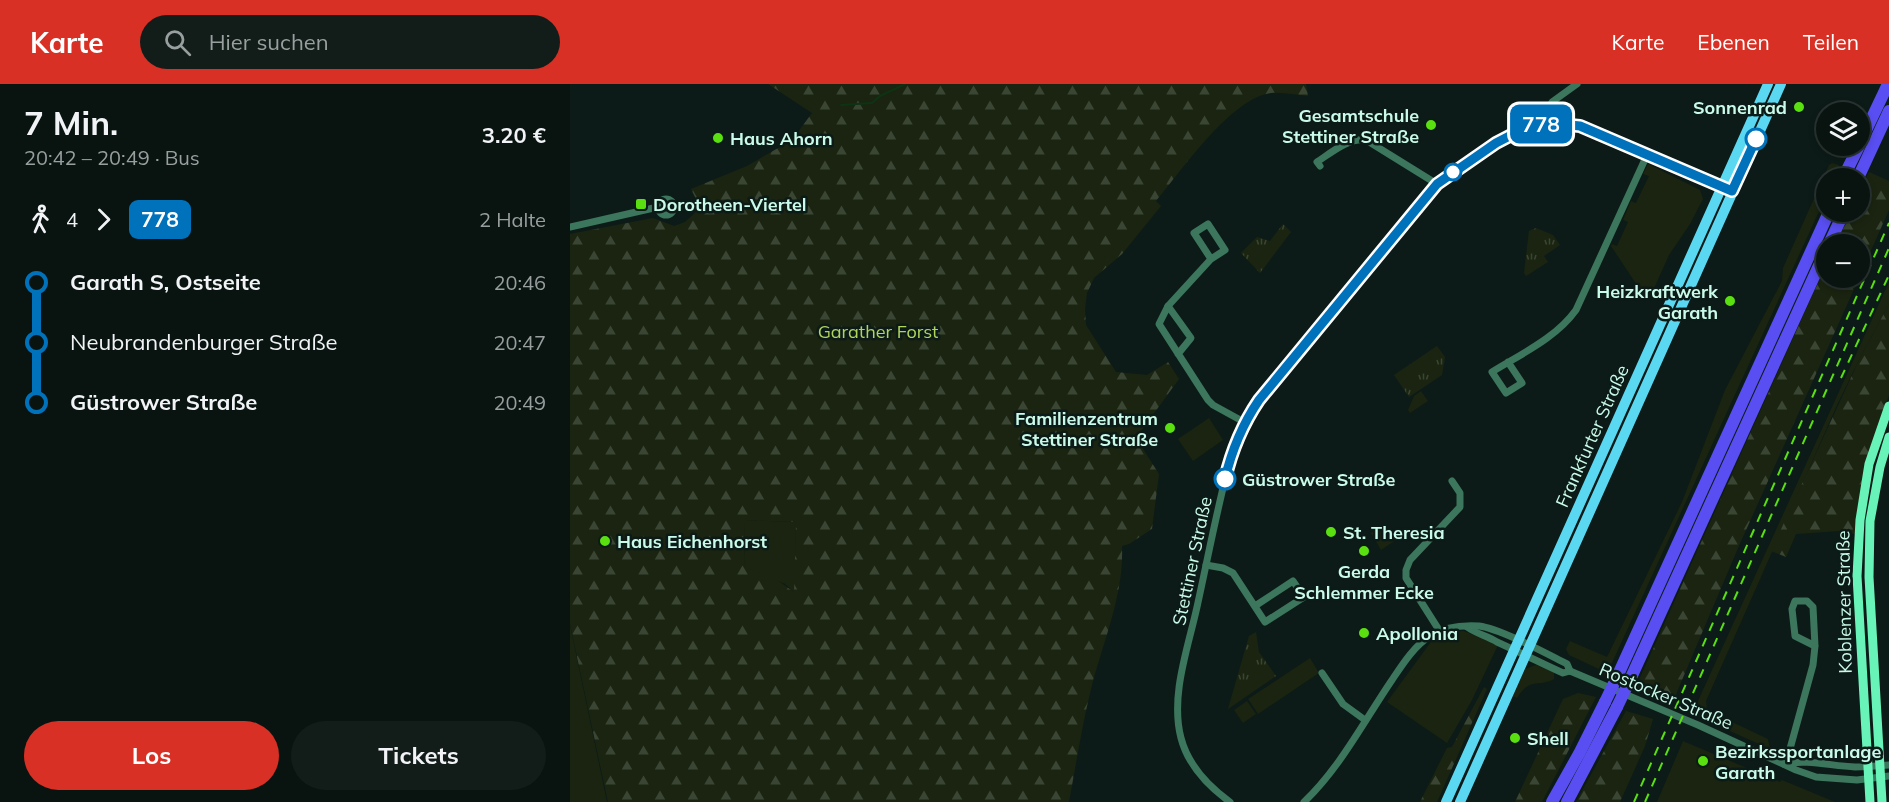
<!DOCTYPE html>
<html lang="de">
<head>
<meta charset="utf-8">
<style>
	:root { --surface:#091411; --page:#121d1a; --text:#f1f3f6; --muted:#999e9f; --line:#293331; --accent:#d93025 }
	body { margin:0; font-family:Mulish,sans-serif; background:var(--page); color:var(--text); height:100vh; display:flex; flex-direction:column; font-size:22px; white-space:nowrap }
	* { box-sizing:border-box; margin:0 }
	p { font-size:20px; color:var(--muted) }
	.icon { flex:none; width:33px; height:33px; fill:none; stroke:currentColor; stroke-width:2; stroke-linecap:round; stroke-linejoin:round }
	.map { position:relative; flex:1; overflow:hidden }
	.details { display:flex; flex-direction:column; background:var(--surface); width:570px }
	.details>* { flex:none }
	.badge { padding:0 12px; border-radius:9px; font-size:21px; line-height:39px }
	.buttons { position:absolute; left:1246px; top:18px; display:grid; gap:12px }
	.buttons a { display:grid; place-items:center; width:54px; height:54px; border-radius:50%; background:var(--surface); box-shadow:0 3px 9px #0003,0 0 0 2px var(--line); font-size:30px }
	.map>.badge { position:absolute; translate:-50% -50%; box-shadow:0 0 0 3px #fff }
	.legs { display:flex; align-items:center; gap:9px; height:66px; padding:0 24px; font-size:20px }
	.legs p { margin-inline-start:auto }
	.overview { display:flex; align-items:center; justify-content:space-between; height:102px; padding:0 24px }
	h1 { font-size:33px; font-weight:700; line-height:45px }
	.primary-button { display:flex; gap:12px; margin-top:auto; padding:12px 24px }
	.primary-button a { flex:1; height:69px; border-radius:36px; background:var(--accent); color:#fff; font-size:24px; font-weight:700; line-height:69px; text-align:center }
	.primary-button a+a { background:var(--page); color:var(--text) }
	ul { padding:0 24px; list-style:none }
	li { display:flex; align-items:center; gap:21px; height:60px; font-size:22px }
	li i { display:grid; place-items:center; width:9px; height:100%; margin:0 8px; background:currentColor }
	li i::after { content:''; width:15px; height:15px; margin:-8px; border:4px solid; border-radius:50%; background:var(--surface) }
	li p { margin-inline-start:auto }
	li:first-child i { background:linear-gradient(#0000 50%,currentColor 0) }
	li:last-child i { background:linear-gradient(currentColor 50%,#0000 0) }
	header { display:flex; align-items:center; gap:36px; box-sizing:border-box; height:84px; padding:0 30px; background:var(--accent); color:#fff }
	header strong { font-size:28px }
	nav { display:flex; gap:33px; margin-inline-start:auto; font-size:21px }
	.search { width:420px; height:54px; background:var(--page); display:flex; align-items:center; gap:15px; box-sizing:border-box; padding:0 21px; border-radius:33px; color:var(--muted); font-size:22px }
	main { display:flex; flex:1; min-height:0 }
	.map>svg:first-child { display:block }
	.grass { fill:#1a2410 }
	.forest { fill:url(#forest-firs); fill-rule:evenodd }
	.park { fill:url(#park-tufts) }
	.lines { fill:none; stroke-linecap:round; stroke-linejoin:round }
	.stream { stroke:#0c3413; stroke-width:2 }
	.street { stroke:#3b765d; stroke-width:7 }
	.secondary { stroke:#68f3b8; stroke-width:9 }
	.primary { stroke:#5ad8f2; stroke-width:10 }
	.highway { stroke:#594ef1; stroke-width:12 }
	.rail { stroke:#5ae011; stroke-width:2; stroke-dasharray:9 8; stroke-linecap:butt }
	.highway-bridge { stroke:#594ef1; stroke-width:12 }
	.line-1-casing { stroke:#fff; stroke-width:14 }
	.line-1 { stroke:#0072bc; stroke-width:9 }
	.poi-dot { fill:#5ae011; stroke:#0c1b17; stroke-width:2 }
	.stop-1-dot { fill:#fff; stroke:#0072bc; stroke-width:3 }
	.labels { text-anchor:middle; dominant-baseline:central; stroke-width:5; stroke-linejoin:round; paint-order:stroke }
	.poi-label { font-size:18px; font-weight:bold; fill:#cafbea; stroke:#0c1b17; text-anchor:start }
	.park-label { font-size:18px; fill:#b1d45d; stroke:#0c1b17 }
	.street-label { font-size:18px; fill:#cafbea; stroke:#0c1b17 }
	.stop-label { font-size:18px; font-weight:bold; fill:#cafbea; stroke:#0c1b17; text-anchor:start }
</style>
</head>
<body>
<header>
<strong>Karte</strong>
<div class="search"><svg class="icon" aria-label="search" viewBox="0 0 24 24"><circle cx="10" cy="10" r="6"/><path d="M15 15l6 6"/></svg>Hier suchen</div>
<nav><a>Karte</a><a>Ebenen</a><a>Teilen</a></nav>
</header>
<main>
<section class="details">
<div class="overview"><div><h1>7 Min.</h1><p>20:42 – 20:49 · Bus</p></div><b>3.20 €</b></div>
<div class="legs"><svg class="icon" aria-label="walk" viewBox="0 0 24 24"><circle cx="13" cy="4" r="2"/><path d="M13 8l-2 6 4 7M11 14l-3 7M7 12l3-4h3l4 4"/></svg>4<svg class="icon" aria-label="forward" viewBox="0 0 24 24"><path d="M9 5l7 7-7 7"/></svg><b class="badge" style="background:#0072bc;color:#fff">778</b><p>2 Halte</p></div>
<ul>
<li><i style="color:#0072bc"></i><b>Garath S, Ostseite</b><p>20:46</p></li>
<li><i style="color:#0072bc"></i><span>Neubrandenburger Straße</span><p>20:47</p></li>
<li><i style="color:#0072bc"></i><b>Güstrower Straße</b><p>20:49</p></li>
</ul>
<div class="primary-button"><a>Los</a><a>Tickets</a></div>
</section>
<div class="map">
<svg width="1319" height="718" viewBox="0 0 1319 718">
	<defs>
		<pattern id="forest-firs" width="22" height="20" patternUnits="userSpaceOnUse" patternTransform="scale(1.5)"><rect width="22" height="20" fill="#1a2410"/><path d="M5 1l3.5 6h-7zM16 11l3.5 6h-7z" fill="#3a4533"/></pattern>
		<pattern id="park-tufts" width="24" height="20" patternUnits="userSpaceOnUse" patternTransform="scale(1.5)"><rect width="24" height="20" fill="#1a2410"/><path d="M3 7l-1-3M5 7V3M7 7l1-3M15 17l-1-3M17 17v-4M19 17l1-3" fill="none" stroke="#3a4533"/></pattern>
	</defs>
	<rect width="100%" height="100%" fill="#0c1b17"/>
	<g class="grass">
		<path d="M1262,79L1269,81L1264,94H1257V110L1036,592L1033,590V587L999,571L996,565L1000,557L1037,573L1112,418L1155,306L1212,197L1213,184L1259,81Z"/>
		<path d="M1078,80L1130,106L1133,115L1120,140L1099,171L1082,209L1069,204L1041,162L1042,160L1047,162L1058,138L1053,136L1061,117L1066,119L1079,92L1073,90Z"/>
		<path d="M1319,198V220L1290,274L1268,319L1136,617L1137,626L1198,655L1200,665L1122,630Z"/>
		<path d="M851,307L858,317L840,329L838,326L844,312Z"/>
		<path d="M639,334L653,356L623,377L608,355Z"/>
		<path d="M175,436L226,438L225,509L215,500L174,483Z"/>
		<path d="M816,439L826,456L811,466L801,449Z"/>
		<path d="M0,541L37,718H0Z"/>
		<path d="M894,547L928,561L902,616L877,659L817,618L866,551L877,548Z"/>
		<path d="M740,574L749,589L688,630L678,615Z"/>
		<path d="M966,581L984,588V595C968,604 961,592 947,614L943,612L955,585Z"/>
		<path d="M677,617L686,630L673,639L664,626Z"/>
		<path d="M1113,657L1210,698L1212,696L1265,718H1087Z"/>
	</g>
	<g class="forest">
		<path d="M198,0H736L738,12C726,11 713,8 701,9C661,14 612,86 586,117L591,122L552,170L524,194L517,209L515,225L516,241L546,288L577,291L598,278L609,295L566,354L589,390L582,445L559,460L552,462C554,512 533,557 521,605C512,642 506,680 499,718H38L0,540V150L83,134L104,142L115,138L127,127L126,115L121,105L177,82L222,56L242,29ZM175,436L226,438L224,508L204,494L174,483Z"/>
		<path d="M1299,88L1319,97V126L1290,191V160H1265L1281,128H1290V107Z"/>
		<path d="M1257,179V194H1289L1168,464L1101,622L1065,605Z"/>
		<path d="M1319,220V311L1295,381L1287,427L1285,450L1268,447L1226,450L1216,473L1201,467L1290,274Z"/>
		<path d="M914,603L917,605L867,718H850L877,664L882,663Z"/>
		<path d="M1008,609L1026,613L972,718H945L993,615Z"/>
		<path d="M1056,627L1083,635L1075,662L1050,718H1006Z"/>
	</g>
	<g class="park">
		<path d="M713,140L721,148L690,189L671,169L687,153L700,157Z"/>
		<path d="M966,144L983,151L990,161L974,172L978,178L956,192L954,189L959,147Z"/>
		<path d="M867,262L875,273L872,291L839,313L824,291Z"/>
		<path d="M686,548L689,568L706,592L658,625L679,552Z"/>
	</g>
	<g class="lines">
		<path class="stream" d="M271,21L302,19L310,12L335,0"/>
		<g class="street">
			<path d="M979,39L980,23L982,18L1007,0"/>
			<path d="M750,82L747,78C762,68 778,54 796,56L867,100"/>
			<circle cx="96" cy="123" r="8"/>
			<path d="M0,143L88,123"/>
			<path d="M598,222L641,175L655,166L638,140L624,149L641,175"/>
			<path d="M608,270L621,254L598,222L589,240L638,316L643,321L674,338"/>
			<path d="M938,278L952,299L936,309L922,288C951,270 986,254 1006,226L1077,71"/>
			<path d="M636,481L653,484L663,489L695,538L734,513L723,497L685,522"/>
			<path d="M897,543C907,550 917,552 927,558C949,568 971,579 993,589L1000,587L1128,641L1226,686L1246,693L1287,696L1319,692"/>
			<path d="M869,546L836,494V486L840,476L890,423V409L882,397"/>
			<path d="M752,589L773,620L795,636"/>
			<path d="M1214,680L1218,672L1243,581L1245,562L1243,523L1237,517H1225L1222,525L1225,552L1245,562"/>
			<path d="M1214,680C1237,675 1261,682 1285,683C1297,683 1308,682 1319,681"/>
			<path d="M660,718C638,702 618,681 611,654C600,612 618,564 627,523C639,469 649,414 664,361L674,338L689,316L867,100L899,76L941,51L965,41L979,39L1010,42L1154,104"/>
			<path d="M734,718C770,684 794,637 822,596C832,581 844,562 860,552C874,543 892,541 909,542C931,545 975,569 997,580L1000,587"/>
		</g>
		<g class="secondary">
			<path d="M1300,718L1287,492L1290,436L1299,380L1319,322"/>
			<path d="M1312,718L1299,493L1300,437L1310,383L1319,353"/>
		</g>
		<g class="primary">
			<path d="M876,718L1198,0"/>
			<path d="M890,718L1211,0"/>
		</g>
		<g class="highway">
			<path d="M1290,59L1318,0"/>
			<path d="M1273,94L1289,62"/>
			<path d="M1288,94L1319,27"/>
			<path d="M1259,160L1274,128"/>
			<path d="M1047,593L1259,128"/>
			<path d="M1059,598L1257,164"/>
			<path d="M982,718L1010,668L1035,618"/>
			<path d="M997,718L1047,623"/>
		</g>
		<g class="rail">
			<path d="M1271,294L1319,191"/>
			<path d="M1064,718L1319,139"/>
			<path d="M1075,718L1319,164"/>
		</g>
		<g class="highway-bridge">
			<path d="M1035,618L1047,593"/>
			<path d="M1047,623L1059,598"/>
		</g>
	</g>
	<g class="lines">
		<g class="line-1-casing">
			<path id="line-1" d="M655,395C662,365 672,341 689,316L867,100L926,59L953,45L979,39L1010,42L1162,107L1186,55"/>
		</g>
		<use href="#line-1" class="line-1"/>
	</g>
	<g class="poi-dot">
		<circle cx="1229" cy="23" r="6"/>
		<circle cx="861" cy="41" r="6"/>
		<circle cx="148" cy="54" r="6"/>
		<rect x="65" y="114" width="12" height="12" rx="3"/>
		<circle cx="1160" cy="217" r="6"/>
		<circle cx="600" cy="344" r="6"/>
		<circle cx="761" cy="448" r="6"/>
		<circle cx="35" cy="457" r="6"/>
		<circle cx="794" cy="467" r="6"/>
		<circle cx="794" cy="549" r="6"/>
		<circle cx="945" cy="654" r="6"/>
		<circle cx="1133" cy="677" r="6"/>
	</g>
	<g class="stop-1-dot">
		<circle cx="1186" cy="55" r="10"/>
		<circle cx="883" cy="88" r="8"/>
		<circle cx="655" cy="395" r="10"/>
	</g>
	<g class="labels">
		<g class="poi-label">
			<text x="1217" y="23" text-anchor="end">Sonnenrad</text>
			<text x="849" y="31" text-anchor="end">Gesamtschule<tspan x="849" dy="21">Stettiner Straße</tspan></text>
			<text x="160" y="54">Haus Ahorn</text>
			<text x="83" y="120">Dorotheen-Viertel</text>
			<text x="1148" y="207" text-anchor="end">Heizkraftwerk<tspan x="1148" dy="21">Garath</tspan></text>
			<text x="588" y="334" text-anchor="end">Familienzentrum<tspan x="588" dy="21">Stettiner Straße</tspan></text>
			<text x="773" y="448">St. Theresia</text>
			<text x="47" y="457">Haus Eichenhorst</text>
			<text x="794" y="487" text-anchor="middle">Gerda<tspan x="794" dy="21">Schlemmer Ecke</tspan></text>
			<text x="806" y="549">Apollonia</text>
			<text x="957" y="654">Shell</text>
			<text x="1145" y="667">Bezirkssportanlage<tspan x="1145" dy="21">Garath</tspan></text>
		</g>
		<g class="park-label">
			<text x="308" y="247">Garather Forst</text>
		</g>
		<g class="street-label">
			<text transform="translate(1022 352) rotate(-66)">Frankfurter Straße</text>
			<text transform="translate(622 477) rotate(-78)">Stettiner Straße</text>
			<text transform="translate(1274 518) rotate(-91)">Koblenzer Straße</text>
			<text transform="translate(1096 612) rotate(23)">Rostocker Straße</text>
		</g>
		<g class="stop-label">
			<text x="672" y="395">Güstrower Straße</text>
		</g>
	</g>
</svg>
<div class="buttons">
<a><svg class="icon" aria-label="layers" viewBox="0 0 24 24"><path d="M12 4l9 5-9 5-9-5zM3 14l9 5 9-5"/></svg></a>
<a>+</a>
<a>−</a>
</div>
<b class="badge" style="left:971px;top:40px;background:#0072bc;color:#fff">778</b>
</div>
</main>
</body>
</html>
